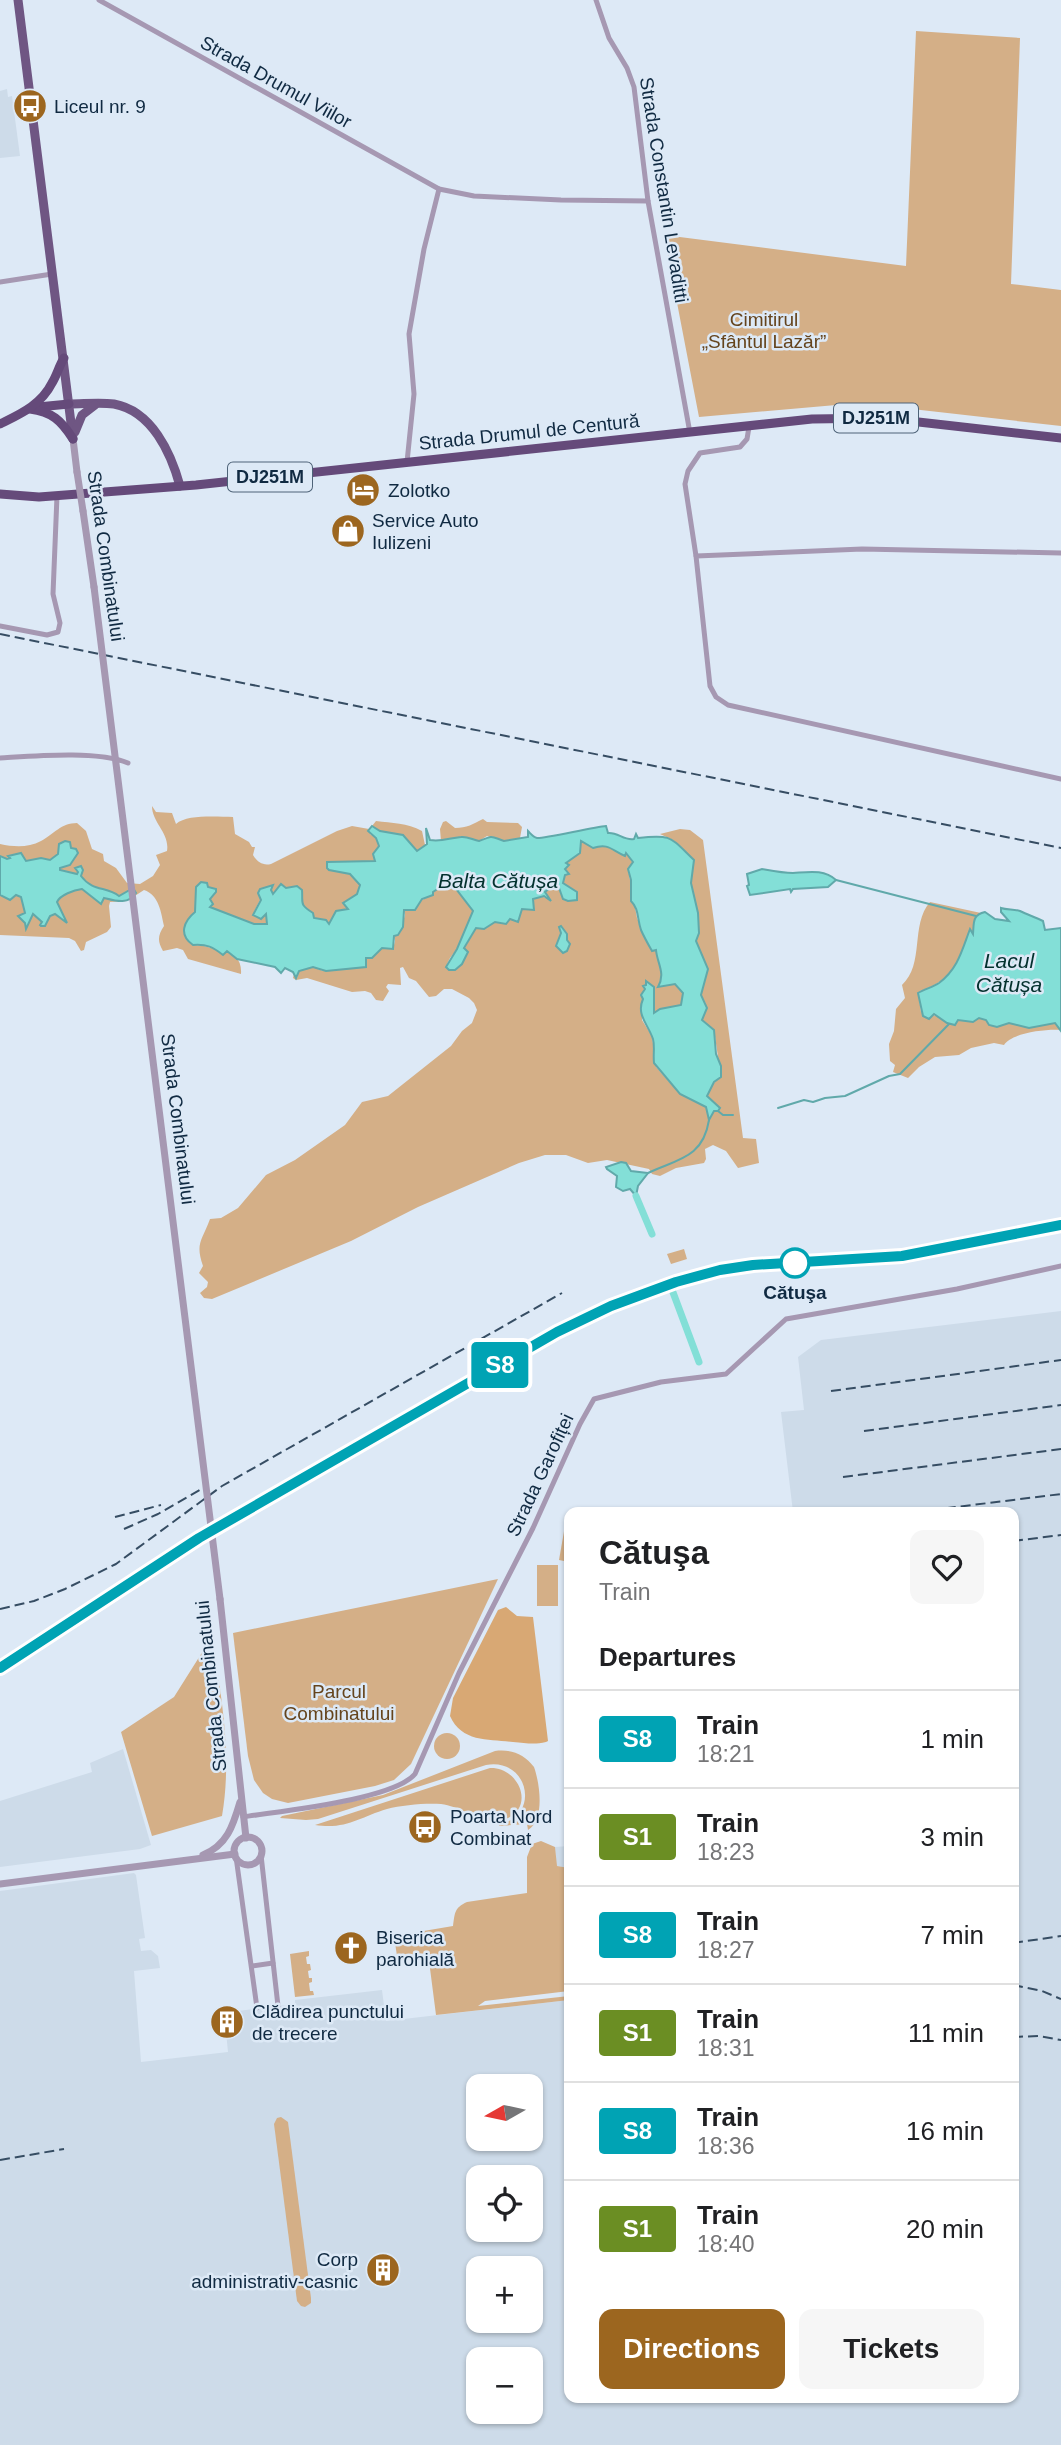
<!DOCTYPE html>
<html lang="en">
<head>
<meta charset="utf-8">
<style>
	:root { --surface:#fff; --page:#f6f6f6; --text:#202124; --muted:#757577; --line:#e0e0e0; --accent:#9c661f }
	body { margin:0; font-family:Helvetica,sans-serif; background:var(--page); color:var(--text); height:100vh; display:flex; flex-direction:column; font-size:26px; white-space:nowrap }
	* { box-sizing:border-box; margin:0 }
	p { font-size:23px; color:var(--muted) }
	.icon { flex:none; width:38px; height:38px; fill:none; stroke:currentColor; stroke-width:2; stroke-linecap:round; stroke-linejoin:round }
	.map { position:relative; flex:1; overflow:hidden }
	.side { position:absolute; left:564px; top:1507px; width:455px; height:896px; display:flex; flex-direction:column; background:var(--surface); border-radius:14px; box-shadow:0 2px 5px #0004 }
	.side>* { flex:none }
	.badge { padding:0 14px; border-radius:5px; font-size:24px; line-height:46px }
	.needle { width:46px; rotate:261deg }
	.fabs { position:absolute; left:466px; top:2074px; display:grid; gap:14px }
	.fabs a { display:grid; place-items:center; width:77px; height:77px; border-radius:14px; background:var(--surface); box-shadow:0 2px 5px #0004; font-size:35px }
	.map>.badge { position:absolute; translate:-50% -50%; box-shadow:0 0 0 4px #fff }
	h2 { padding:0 35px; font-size:26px; line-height:63px }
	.round { display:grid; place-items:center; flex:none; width:74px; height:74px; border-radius:14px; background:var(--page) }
	.summary { display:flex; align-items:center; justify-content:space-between; height:119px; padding:0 35px }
	h1 { font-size:33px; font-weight:700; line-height:52px }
	.action { display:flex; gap:14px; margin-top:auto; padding:14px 35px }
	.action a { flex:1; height:80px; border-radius:14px; background:var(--accent); color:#fff; font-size:28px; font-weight:700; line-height:80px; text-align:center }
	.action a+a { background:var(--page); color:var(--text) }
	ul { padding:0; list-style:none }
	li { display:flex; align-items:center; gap:21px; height:98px; padding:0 35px; border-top:2px solid var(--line) }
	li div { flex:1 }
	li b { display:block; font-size:26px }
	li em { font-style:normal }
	li .badge { min-width:77px; font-weight:700; text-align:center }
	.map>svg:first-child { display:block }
	.built { fill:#cddbe9; fill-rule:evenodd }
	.green { fill:#d4af87 }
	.forest { fill:#d8a874 }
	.water { fill:#83dfd7; stroke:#60a9aa; stroke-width:2 }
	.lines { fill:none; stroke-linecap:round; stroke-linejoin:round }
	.stream { stroke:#60a9aa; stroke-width:2 }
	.canal { stroke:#83dfd7; stroke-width:7 }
	.minor { stroke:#a698b2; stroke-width:5 }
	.tertiary { stroke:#a698b2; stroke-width:7 }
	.primary { stroke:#6f5683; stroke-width:9 }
	.trunk { stroke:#654a7a; stroke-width:9 }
	.rail { stroke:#364d63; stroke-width:2; stroke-dasharray:10 5; stroke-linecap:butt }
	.tertiary-bridge { stroke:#a698b2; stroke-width:7 }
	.line-casing { stroke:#fff; stroke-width:16 }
	.line { stroke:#00a3b4; stroke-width:10 }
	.stop-dot { fill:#fff; stroke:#00a3b4; stroke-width:3.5 }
	.labels { text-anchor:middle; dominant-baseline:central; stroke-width:5; stroke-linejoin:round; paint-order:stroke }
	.shield { fill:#dde9f6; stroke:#4e6378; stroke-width:2 }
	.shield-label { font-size:18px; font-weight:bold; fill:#102a42 }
	.street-label { font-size:19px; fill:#102a42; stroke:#dde9f6 }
	.poi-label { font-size:19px; fill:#102a42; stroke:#dde9f6; text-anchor:start }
	.park-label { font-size:19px; fill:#65441d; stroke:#dde9f6 }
	.stop-label { font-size:19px; font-weight:bold; fill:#102a42; stroke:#dde9f6 }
	.water-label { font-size:21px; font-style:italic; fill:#03312e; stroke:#dde9f6 }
</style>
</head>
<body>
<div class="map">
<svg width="1061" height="2445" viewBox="0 0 1061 2445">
	<rect width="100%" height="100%" fill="#dde9f6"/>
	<g class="built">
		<path d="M7,89L8,97L12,96L20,156L0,158V91Z"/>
		<path d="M1061,1311V2445H0V1891L134,1873L136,1875L145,1938L139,1939L141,1951L151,1950L158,1956L160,1968L134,1971L141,2062L228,2052L226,2032H216L213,2014L295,2004V2000L382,1990L386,2021L569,2000V2398H1013V1512H793L781,1412L804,1410L798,1357L821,1340ZM478,2086H530V2138H478ZM478,2177H530V2230H478ZM478,2268H530V2320H478ZM478,2359H530V2412H478Z"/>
		<path d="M123,1749L151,1845L140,1849L0,1867V1801L92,1772L90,1763Z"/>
		<path d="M569,1846V1868L556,1866L555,1847Z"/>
	</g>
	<g class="green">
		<path d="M916,31L1020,38L1011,284L1061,290V426L859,403L699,417L664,235L906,266Z"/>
		<path d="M152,806L156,812L172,813L176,824C187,814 218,817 233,817L235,834L249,842L252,847H255L253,855C257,862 263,866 271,864L337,831L352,826L369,829L370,834L376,838L379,846L373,854L375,861L349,863L337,861L329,870L350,874L360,885L357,894L349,909L336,911L329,924L322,919L314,918L313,913C304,907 300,904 303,894L297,886L286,889L279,886L273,894L271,893L272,886L261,898L254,912L266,913L267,925L254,924L209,907L210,899L216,892V889L208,887L207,883L201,882L195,897V912L190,916L193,945C204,945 211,948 221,951C234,953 242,959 241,974L188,959L183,950L177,948L163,951C157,941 158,935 164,926C161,912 159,895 144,890L127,901L110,902L109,906L111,927L107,932L86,942L84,950L81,951L75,941L69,938L0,935V844C14,847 28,848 41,841C54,834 61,823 77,823L86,831L92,849L103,854L104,861L116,868L127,883L140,884L153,876L160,865L156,855L167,851C170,833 152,823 152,806Z"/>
		<path d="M483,819L487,822L518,823L522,827L520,838L504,841L487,836L479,841H441L440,829L443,822L446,821L455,828C467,828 473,824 483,819Z"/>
		<path d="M376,821C392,823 407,823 422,831L425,845L419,851L415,850L403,835L380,831L372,826Z"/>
		<path d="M680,829L690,830L703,840L743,1138L756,1139L759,1163L738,1168L726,1151L713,1145L705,1149L706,1159L704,1163L676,1168L660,1176L652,1174L649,1169L607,1160L588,1163L566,1155H545L519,1163L418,1207L351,1241L212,1299L204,1298L200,1293L207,1287L208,1282L199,1273L203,1266C195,1243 202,1241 210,1219L221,1218L238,1208L266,1175L295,1160L345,1125L362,1102L388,1096L451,1046L462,1031L472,1023L477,1010L474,1003L469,998L452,989H444L436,996L429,997L416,981L409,978L403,967L400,968L401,985L388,984L386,987L389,991L383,1001L376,1000L371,993L365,991L352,992L307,978L296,980L293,978L294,974L297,978L299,971L313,967L323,971L366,967V958L382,948L393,949L395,941L394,935L400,933L405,915L404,910L426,898L442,886L456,889L473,911L457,949L450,958L447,964H462L468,952L464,949L476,928L485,929L495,922L506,924L510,919L518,921L522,909L534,907L532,901L538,896L548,898L545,892L554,885L559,888L563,899L568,901L573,890L563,883L565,863L574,857L581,841L593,848L602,845L630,856L633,865L628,869L637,918L652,950H656L662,968L661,982L675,984L683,993L681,1005L660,1009L654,1013L655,995L646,982L643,999L642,1020L652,1036L656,1067L680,1094L706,1107L710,1118L717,1106L709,1100C705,1091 714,1082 721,1077L714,1030L702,1020L706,1004L701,995L708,969L696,941L699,933L698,913L691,883L694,860L673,840L660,834Z"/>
		<path d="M930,902L981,913L976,916L973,936L970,930C957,960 956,979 920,991L919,998L921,1012C933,1013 941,1019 952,1023L958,1020L973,1022L979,1018L1004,1024L1015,1023L1030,1028L1055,1023L1060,1030C1045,1029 1012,1033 1004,1045L994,1043L971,1048L959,1055L935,1057L919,1067L908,1078L893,1072L895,1065L890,1061L889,1044L894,1031L896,1009L905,998L902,985C925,964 910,925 930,902Z"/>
		<path d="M684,1249L687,1259L671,1264L667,1254Z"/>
		<path d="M566,1520L569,1521V1562L559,1560Z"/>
		<rect x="537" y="1565" width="21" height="41"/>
		<path d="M498,1579L411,1764L394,1780L375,1786L288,1803L272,1799L263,1793L254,1780L248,1756L233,1633Z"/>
		<path d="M213,1642C222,1700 232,1758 222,1816L152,1836L121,1732L174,1697L208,1643Z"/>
		<circle cx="447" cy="1746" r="13"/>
		<path d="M495,1751C511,1749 524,1754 534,1767C540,1784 545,1820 528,1830L527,1824L499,1826V1824C541,1817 529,1757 486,1765L318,1819L306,1820L280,1818L282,1816L383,1795Z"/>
		<path d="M490,1768C518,1767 535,1805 508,1818C486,1828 462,1806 441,1804C425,1803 402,1805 387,1809C360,1817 346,1830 315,1825Z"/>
		<path d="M541,1841L555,1847L557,1866L569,1868V1991L485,2001L478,2006L569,1996V2000L436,2015L428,1953L397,1956L394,1936L453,1926C455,1913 454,1908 467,1902L527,1893V1857L532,1844Z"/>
		<path d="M309,1951V1956L306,1957L307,1964H310L311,1970L308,1971L309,1978H312V1982L309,1983L310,1991H313L314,1995L295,1997L290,1954Z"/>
		<path d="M281,2117L288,2122L311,2298V2303L305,2307L301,2306L297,2301L274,2124L277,2118Z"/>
	</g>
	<path class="forest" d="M506,1607L517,1616L533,1617L548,1741L546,1742C534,1745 526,1743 513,1742C490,1739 462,1743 450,1716L453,1698L498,1610Z"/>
	<g class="water">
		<path d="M372,826L380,831L403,835L417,851L427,844L426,828L430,840C442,842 449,838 461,837C467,836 473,840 479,841C494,835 490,836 504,841L528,837V831C531,834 533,837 537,838C542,839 594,827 606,826L608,833C618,832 624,841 634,839L636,834L638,838C672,834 670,837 694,860L691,883L698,913L699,933L696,941L708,969L701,995L707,1008L702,1020L714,1030L716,1054L721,1066V1077L714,1082L707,1096L720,1108L718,1111H714L709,1120L706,1107L680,1094L654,1063C653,1054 655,1047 653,1039C648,1024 636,1015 643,999L641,995L645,989L643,986L646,985V981L654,987V1013L660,1009L681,1005L683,993L675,984L658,987C666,973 657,963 656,950L652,951C648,944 644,937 641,930C637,918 639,909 631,901V880L628,869L633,862L626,853L625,856C611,850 609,843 593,848L581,841L580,853L566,863L569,865L565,869L569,874L565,875L563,883L577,892V900L568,901L563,899L559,888L554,885L545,892L551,901L544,896L533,899L534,910L522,909L518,922L510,919L506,924L495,922L484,929L476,928L464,948L468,952L462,964L455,970H449L446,967L457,949L473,911L456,889L442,886L433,892V895L422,899L415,910H404L403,927L398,935L394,936L393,949L382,948L372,958H366V967L326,971L313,967L299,971L296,978L293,972L285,968L281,973L275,967L237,959L227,951L223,955C213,947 207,944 193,945C178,935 184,921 195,912L196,887L201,882L207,883L208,887L216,889V892L210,899L213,904L210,907L254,924H267L266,914L261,919L253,915L261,900L258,893L260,889L273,885L271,890L273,894L281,884L286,888L297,886L302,890C303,904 299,904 313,913L314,918L326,920L329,924L336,911L348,909L343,903L357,894L360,885L350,874L329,870L327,868V862L375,861L373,854L379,846L376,838L368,831Z"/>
		<path d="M65,841L70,842L71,848L76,849L78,853L70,865L60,868V870L77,874L78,872L75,868L81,866L83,870L81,876C93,892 106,886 119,896L133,888L136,893C128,905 116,901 104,898L101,904L82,889C74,890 60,895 57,902L67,923L55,914L50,916L45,926H41L40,925L42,922L33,914L26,929L25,923L18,916L25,913L21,897L16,895L10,900L0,895V856L7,859L10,858L8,856L21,853L26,861L41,858L50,860L58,854L59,844Z"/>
		<path d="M762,869C773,871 783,873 793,873C809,872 824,869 836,880L828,887L793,889L791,892L790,889L750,895L747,886L749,885L747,874Z"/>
		<path d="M1001,908C1007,910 1014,909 1020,911C1028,915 1035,917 1043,921L1045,930L1061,928V1031L1055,1023L1029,1028L1009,1023L997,1027L989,1025L986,1020L979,1018L973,1022L958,1020L955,1025L947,1023L934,1014L929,1019L923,1016L918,993C925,989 933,987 939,983C958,969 962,950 970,929L973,934C974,923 972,915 985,912L995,919L1009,921L1001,912Z"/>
		<path d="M561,926L567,934V940L570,944L567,951L563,953L556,946L561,933L559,927Z"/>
		<path d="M621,1162L626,1163L631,1171L648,1173L638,1186L636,1196L630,1189L623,1191L616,1187L617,1176L607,1169L606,1167Z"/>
	</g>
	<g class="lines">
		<g class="stream">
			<path d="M836,880L976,916"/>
			<path d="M778,1108L804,1100L813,1102L825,1098L845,1096L889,1076L900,1074L949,1024"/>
			<path d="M718,1111L723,1115H733"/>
			<path d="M648,1173C678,1159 703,1158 709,1120"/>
			<path d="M458,1381L460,1385"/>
		</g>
		<g class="canal">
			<path d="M636,1196L652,1234"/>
			<path d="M671,1287L699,1362"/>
		</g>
		<g class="minor">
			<path d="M99,0L439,189L474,196L561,200L648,201"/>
			<path d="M596,0L609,38L627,68L634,87L648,201L690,433"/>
			<path d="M0,282L52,274"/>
			<path d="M749,427L747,439L740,447L700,453L688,471L685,484L696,556L710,686L716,697L728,705L1061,779"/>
			<path d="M407,462L414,394L409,334L424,249L439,189"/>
			<path d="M696,556L862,549L1061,553"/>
			<path d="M0,626L47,635L58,632L60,623L53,594L57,496"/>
			<path d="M0,758C33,756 98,750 128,763"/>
			<path d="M243,1817C280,1811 393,1800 415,1774L459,1673L533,1528L580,1424L594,1399L661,1382L726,1374L786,1319L957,1289L1061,1266"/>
			<path d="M261,1855L278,2006"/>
			<path d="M236,1857L257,2008"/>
			<path d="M252,1966L273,1963"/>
		</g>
		<g class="tertiary">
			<path d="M73,439L77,472"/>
			<path d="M83,511L94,587"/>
			<path d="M220,1599L246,1838"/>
			<circle cx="248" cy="1851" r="14"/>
			<path d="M203,1855C227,1845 233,1826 240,1802"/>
			<path d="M0,1884L235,1854"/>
		</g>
		<g class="primary">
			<path d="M18,0L73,439"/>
			<path d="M69,404C84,404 99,402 114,404C152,411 171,453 180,486"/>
			<path d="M75,432L82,415L95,405"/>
		</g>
		<g class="trunk">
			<path d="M38,407L69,404"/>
			<path d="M30,409C52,412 61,420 73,439"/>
			<path d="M0,424C20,414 41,405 52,383C57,375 59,366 64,358"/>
			<path d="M0,494L39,497L196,485L812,419L883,418L1061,438"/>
		</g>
		<g class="rail">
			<path d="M0,634L1061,848"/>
			<path d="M831,1391L1061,1360"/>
			<path d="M864,1431L1061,1405"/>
			<path d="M843,1477L1061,1449"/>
			<path d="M916,1512L1061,1494"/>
			<path d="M115,1517L161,1505"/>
			<path d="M124,1529L158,1514L205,1487"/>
			<path d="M1013,1541L1061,1535"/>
			<path d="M0,1609L34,1601L65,1589L116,1564L222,1486L562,1293"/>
			<path d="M0,1668L199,1538L557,1332L611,1306L676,1282L720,1271L753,1265L902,1256L1061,1225"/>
			<path d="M1013,1943L1061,1936"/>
			<path d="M1013,1985L1042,1991L1061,1999"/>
			<path d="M1013,2037L1039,2036L1061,2040"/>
			<path d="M0,2160L64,2149"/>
		</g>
		<g class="tertiary-bridge">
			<path d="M77,472L83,511"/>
			<path d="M94,587L220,1599"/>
		</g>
	</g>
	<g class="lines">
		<g class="line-casing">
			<path id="line" d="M0,1668L199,1538L557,1332L611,1306L676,1282L720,1270L753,1265L902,1256L1061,1225"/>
		</g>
		<use href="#line" class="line"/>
	</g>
	<defs>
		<g id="bus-disc" transform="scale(1.75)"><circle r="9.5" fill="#9c661f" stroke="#dde9f6"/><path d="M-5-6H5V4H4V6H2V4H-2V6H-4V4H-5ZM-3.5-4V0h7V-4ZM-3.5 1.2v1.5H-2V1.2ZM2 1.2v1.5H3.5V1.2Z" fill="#fff"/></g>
		<g id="hotel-disc" transform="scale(1.75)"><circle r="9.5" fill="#9c661f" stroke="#dde9f6"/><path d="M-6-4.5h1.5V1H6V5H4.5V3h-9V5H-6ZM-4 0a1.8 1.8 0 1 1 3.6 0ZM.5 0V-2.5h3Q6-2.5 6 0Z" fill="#fff"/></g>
		<g id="shop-disc" transform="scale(1.75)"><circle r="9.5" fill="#9c661f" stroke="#dde9f6"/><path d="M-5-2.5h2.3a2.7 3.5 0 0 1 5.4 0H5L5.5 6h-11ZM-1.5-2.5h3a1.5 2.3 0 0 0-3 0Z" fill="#fff"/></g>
		<g id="church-disc" transform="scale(1.75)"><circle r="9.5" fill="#9c661f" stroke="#dde9f6"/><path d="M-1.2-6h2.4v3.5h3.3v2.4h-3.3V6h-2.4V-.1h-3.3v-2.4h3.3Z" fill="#fff"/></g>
		<g id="building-disc" transform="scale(1.75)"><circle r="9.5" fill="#9c661f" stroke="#dde9f6"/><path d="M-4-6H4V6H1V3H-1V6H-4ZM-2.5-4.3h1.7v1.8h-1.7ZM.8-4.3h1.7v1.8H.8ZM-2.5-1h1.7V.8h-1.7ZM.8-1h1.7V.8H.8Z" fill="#fff"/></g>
	</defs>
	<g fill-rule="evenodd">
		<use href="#bus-disc" x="30" y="106"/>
		<use href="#hotel-disc" x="363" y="490"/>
		<use href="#shop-disc" x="348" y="531"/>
		<use href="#bus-disc" x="425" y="1827"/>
		<use href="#church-disc" x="351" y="1948"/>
		<use href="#building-disc" x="227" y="2022"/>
		<use href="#building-disc" x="383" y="2270"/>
	</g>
	<circle class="stop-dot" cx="795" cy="1263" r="14"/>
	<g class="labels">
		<g class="shield">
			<rect x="834" y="403.5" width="84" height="29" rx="5"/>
			<rect x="228" y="462.5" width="84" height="29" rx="5"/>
		</g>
		<g class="shield-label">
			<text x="876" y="418">DJ251M</text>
			<text x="270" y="477">DJ251M</text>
		</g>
		<g class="street-label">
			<text transform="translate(276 82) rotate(29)">Strada Drumul Viilor</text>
			<text transform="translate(664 190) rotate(81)">Strada Constantin Levaditti</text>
			<text transform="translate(529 432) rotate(-6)">Strada Drumul de Centură</text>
			<text transform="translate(106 556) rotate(82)">Strada Combinatului</text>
			<text transform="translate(178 1119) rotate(83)">Strada Combinatului</text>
			<text transform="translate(540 1475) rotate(-65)">Strada Garofiței</text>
			<text transform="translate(211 1686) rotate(-96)">Strada Combinatului</text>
		</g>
		<g class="poi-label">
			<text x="54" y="106">Liceul nr. 9</text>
			<text x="388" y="490">Zolotko</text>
			<text x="372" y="520">Service Auto<tspan x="372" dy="22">Iulizeni</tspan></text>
			<text x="450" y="1816">Poarta Nord<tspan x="450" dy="22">Combinat</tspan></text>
			<text x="376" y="1937">Biserica<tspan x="376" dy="22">parohială</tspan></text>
			<text x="252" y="2011">Clădirea punctului<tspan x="252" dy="22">de trecere</tspan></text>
			<text x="358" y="2259" text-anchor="end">Corp<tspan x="358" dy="22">administrativ-casnic</tspan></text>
		</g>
		<g class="park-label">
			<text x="764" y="319">Cimitirul<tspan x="764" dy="22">„Sfântul Lazăr”</tspan></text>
			<text x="339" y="1691">Parcul<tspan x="339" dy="22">Combinatului</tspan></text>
		</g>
		<g class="stop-label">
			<text x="795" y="1292">Cătuşa</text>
		</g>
		<g class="water-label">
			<text x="498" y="880">Balta Cătușa</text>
			<text x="1009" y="960">Lacul<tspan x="1009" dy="24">Cătușa</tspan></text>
		</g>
	</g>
</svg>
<div class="fabs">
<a><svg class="needle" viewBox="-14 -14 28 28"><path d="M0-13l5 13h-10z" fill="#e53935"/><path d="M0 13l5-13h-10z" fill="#757577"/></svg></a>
<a><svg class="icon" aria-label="locate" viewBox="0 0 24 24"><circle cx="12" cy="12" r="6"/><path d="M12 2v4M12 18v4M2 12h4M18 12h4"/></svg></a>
<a>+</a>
<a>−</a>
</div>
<b class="badge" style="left:500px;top:1365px;background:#00a3b4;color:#fff">S8</b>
<section class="side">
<div class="summary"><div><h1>Cătuşa</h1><p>Train</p></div><a class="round"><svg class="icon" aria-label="heart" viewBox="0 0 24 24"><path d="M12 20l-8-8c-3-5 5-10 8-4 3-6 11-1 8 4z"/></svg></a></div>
<h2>Departures</h2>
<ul>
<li><span class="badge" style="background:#00a3b4;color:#fff">S8</span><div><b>Train</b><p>18:21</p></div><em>1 min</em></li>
<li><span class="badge" style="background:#6b8e23;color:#fff">S1</span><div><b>Train</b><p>18:23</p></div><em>3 min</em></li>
<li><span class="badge" style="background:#00a3b4;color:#fff">S8</span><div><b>Train</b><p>18:27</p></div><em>7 min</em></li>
<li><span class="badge" style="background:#6b8e23;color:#fff">S1</span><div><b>Train</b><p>18:31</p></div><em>11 min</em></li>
<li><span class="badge" style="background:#00a3b4;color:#fff">S8</span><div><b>Train</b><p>18:36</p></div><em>16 min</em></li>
<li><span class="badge" style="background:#6b8e23;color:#fff">S1</span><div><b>Train</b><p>18:40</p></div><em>20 min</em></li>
</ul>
<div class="action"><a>Directions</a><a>Tickets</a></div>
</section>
</div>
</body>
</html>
